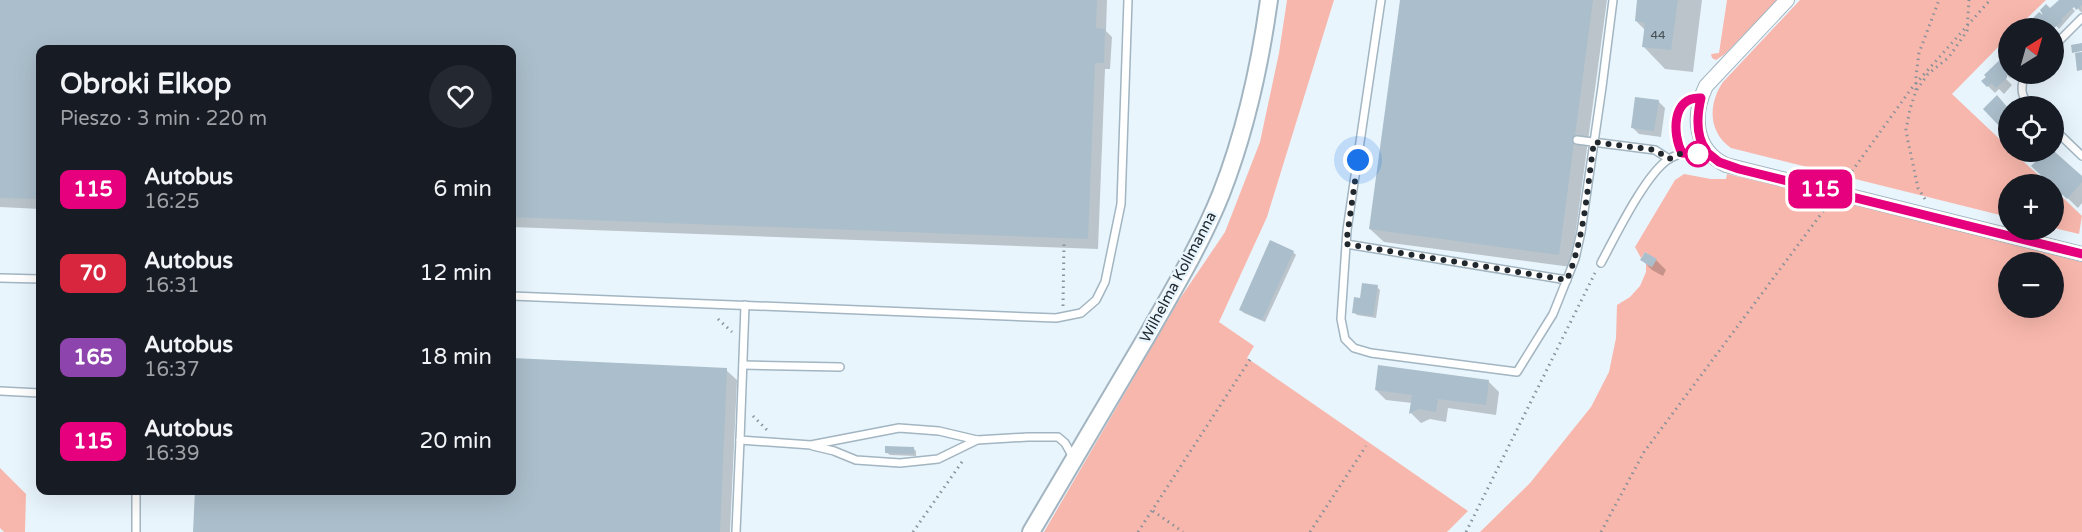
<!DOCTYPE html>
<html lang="pl">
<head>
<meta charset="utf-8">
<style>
	:root { --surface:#171b24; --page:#242831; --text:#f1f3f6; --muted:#9ea1a6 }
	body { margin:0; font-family:"Varela Round",sans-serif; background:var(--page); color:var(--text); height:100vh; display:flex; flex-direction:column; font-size:22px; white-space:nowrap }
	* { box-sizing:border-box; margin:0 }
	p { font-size:20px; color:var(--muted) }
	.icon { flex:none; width:33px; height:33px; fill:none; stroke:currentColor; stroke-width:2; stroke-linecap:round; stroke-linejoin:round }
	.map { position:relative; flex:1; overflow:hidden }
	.side { position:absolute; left:36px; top:45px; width:480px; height:450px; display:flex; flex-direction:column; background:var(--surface); border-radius:12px; box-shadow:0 6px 24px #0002 }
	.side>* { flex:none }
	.badge { padding:0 12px; border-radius:9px; font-size:21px; line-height:39px }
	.needle { width:39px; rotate:37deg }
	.tools { position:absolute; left:1998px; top:18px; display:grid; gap:12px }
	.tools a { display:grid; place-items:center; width:66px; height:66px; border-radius:50%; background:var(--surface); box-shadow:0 6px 24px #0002; font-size:30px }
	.you { position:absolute; width:30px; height:30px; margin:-15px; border:4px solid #fff; border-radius:50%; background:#1a73e8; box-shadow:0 0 0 9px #1a73e833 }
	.map>.badge { position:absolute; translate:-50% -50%; box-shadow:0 0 0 3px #fff }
	.round { display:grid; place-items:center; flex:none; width:63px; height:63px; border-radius:32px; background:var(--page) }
	.summary { display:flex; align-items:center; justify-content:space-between; height:102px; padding:0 24px }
	h1 { font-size:28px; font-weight:800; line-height:45px }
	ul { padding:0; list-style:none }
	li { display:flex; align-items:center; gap:18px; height:84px; padding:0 24px }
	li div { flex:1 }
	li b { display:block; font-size:22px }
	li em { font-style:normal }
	li .badge { min-width:66px; font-weight:700; text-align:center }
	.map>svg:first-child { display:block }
	.green { fill:#f8b7ac; fill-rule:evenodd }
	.shadow { fill:#0003 }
	.building { fill:#abbecb }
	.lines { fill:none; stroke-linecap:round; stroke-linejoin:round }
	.service-casing { stroke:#a2b5c1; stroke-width:10 }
	.minor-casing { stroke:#a2b5c1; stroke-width:16 }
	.tertiary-casing { stroke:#a2b5c1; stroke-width:20 }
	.path { stroke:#899299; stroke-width:3; stroke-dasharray:1.5 4.5; stroke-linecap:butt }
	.service { stroke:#fff; stroke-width:7 }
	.minor { stroke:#fff; stroke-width:14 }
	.tertiary { stroke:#fff; stroke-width:16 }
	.line-casing { stroke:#fff; stroke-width:14 }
	.line { stroke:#e6007e; stroke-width:9 }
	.walk { stroke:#22292e; stroke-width:6; stroke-dasharray:0 10.8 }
	.stop-dot { fill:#fff; stroke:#e6007e; stroke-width:3 }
	.labels { text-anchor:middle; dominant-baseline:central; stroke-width:5; stroke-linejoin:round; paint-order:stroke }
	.number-label { font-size:12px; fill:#444e55 }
	.street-label { font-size:15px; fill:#22292e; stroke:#e9f5fd }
</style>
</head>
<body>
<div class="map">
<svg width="2082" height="532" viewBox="0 0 2082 532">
	<rect width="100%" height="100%" fill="#e9f5fd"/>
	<g class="green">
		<path d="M1287,0H1334L1267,217L1219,322L1254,346L1247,358L1468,511L1447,532H1044L1179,300L1225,232L1260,142L1279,53Z"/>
		<path d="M1727,0H1777L1725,54L1716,60L1712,58L1711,54L1719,53Z"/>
		<path d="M1800,0H2046L2017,28H2008V37L1952,94L2008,147V152H2013L2048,184H2008V217L1731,148C1708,132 1708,104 1723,82Z"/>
		<path d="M1684,174L1711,179H1726L1727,174L1839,200L2082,262V532H1480L1530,483L1591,407L1609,372L1616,338L1617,305L1630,297L1640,286L1646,272V264L1652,267L1656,259L1645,252L1641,258L1635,247L1675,180ZM2008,262H2054V308H2008Z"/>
		<path d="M2054,189L2082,216L2079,234L2054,228Z"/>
		<path d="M0,468L26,494L25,532H4L0,528Z"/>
	</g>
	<g class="shadow">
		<path d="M0,0H1107L1106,31L1112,37L1110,69H1105L1098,249L512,227V50H40V209L0,207Z"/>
		<path d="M1402,0H1607L1571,267L1384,242L1370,229Z"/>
		<path d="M1639,0H1702L1693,72L1665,69L1643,46L1645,30L1636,21Z"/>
		<path d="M2061,0H2065L2075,11L2059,29L2042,10H2050Z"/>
		<path d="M2069,0H2082V13Z"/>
		<path d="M2039,14L2061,35L2054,42V28H2036L2030,23Z"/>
		<path d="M2008,54V74H2015L2010,78L1996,65Z"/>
		<path d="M1994,67L2012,85L2004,94L1999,89L1995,93L1983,81Z"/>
		<path d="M1997,97L2008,110V135L1985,109Z"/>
		<path d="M1658,101L1665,108L1661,137L1639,134L1632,127Z"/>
		<path d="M2027,152H2053L2082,178V203L2078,208L2054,185L2038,162Z"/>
		<path d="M1293,252L1296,255L1265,322L1244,313L1241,310Z"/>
		<path d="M1642,260H1656L1666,270L1663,276L1652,270Z"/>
		<path d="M1377,287L1380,290L1376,318L1357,315L1354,312L1361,300Z"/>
		<path d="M512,360L726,370L737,380L730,532H195L512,490Z"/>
		<path d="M1489,382L1499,392L1496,415L1448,408L1446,422L1430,419L1421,423L1411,413L1412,403L1386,400L1376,390Z"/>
		<path d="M913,448L916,451V456L890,455L886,452Z"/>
	</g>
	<g class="building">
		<path d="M0,0H1097L1096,28L1105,29L1104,63H1095L1088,239L512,217V50H40V199L0,198Z"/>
		<path d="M1400,0H1593L1559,255L1369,229Z"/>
		<path d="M1637,0H1678L1671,50L1642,47L1645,23L1635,21Z"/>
		<path d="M2059,0H2082V5L2076,10L2074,7L2061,19L2063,21L2054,28H2034L2028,23L2039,12L2043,15L2040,10L2046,4L2050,8Z"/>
		<path d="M2082,43V51L2072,53L2071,45Z"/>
		<path d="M2008,52L2007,78L1996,88L1992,83L1987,87L1981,81L1986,77L1984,75Z"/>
		<path d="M2082,52V70L2077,71L2075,53Z"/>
		<path d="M1997,95L2008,108V125L2003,130L1983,109Z"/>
		<path d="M1635,97L1659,100L1654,131L1631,128Z"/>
		<path d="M2025,152H2043L2034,160Z"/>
		<path d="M2045,152H2055L2082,176V182L2067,199L2031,166Z"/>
		<path d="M1270,240L1294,251L1262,320L1239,310Z"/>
		<path d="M1645,252L1657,259L1652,267L1640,260Z"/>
		<path d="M1362,283L1378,285L1373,316L1352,313L1354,297L1360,298Z"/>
		<path d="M512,358L727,368L720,532H193L195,490H512Z"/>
		<path d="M1378,365L1489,380L1486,405L1438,399L1436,412L1419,409L1409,414L1412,395L1375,390Z"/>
		<path d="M885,446L914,447V454L885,453Z"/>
	</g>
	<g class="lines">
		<g class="service-casing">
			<g id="service">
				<path d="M1381,0L1347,230L1341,319L1345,339L1354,348L1371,353L1517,372L1553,314L1575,259L1581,232L1602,87L1613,0"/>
				<path d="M2054,46L2082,18"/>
				<path d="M2026,74C2020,86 2020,96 2030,106"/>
				<path d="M1701,98C1672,96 1672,134 1682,153L1709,154"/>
				<path d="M2054,129L2082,156"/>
				<path d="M1577,140L1655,150L1669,159"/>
				<path d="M1346,244L1567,280"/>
				<path d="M1601,263C1615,237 1646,173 1669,159C1673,156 1678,155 1682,153"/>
				<path d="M0,278L40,279"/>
				<path d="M512,296L1056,318L1081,313L1096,300L1105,282L1121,204L1128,0"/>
				<path d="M745,305L740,440L811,445L899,428L939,431L977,440L1028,437H1058L1065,443L1074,459"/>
				<path d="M743,365L840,367"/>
				<path d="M0,391L40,393"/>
				<path d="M813,446L834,451L856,460L900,463L938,459L977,440"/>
				<path d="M136,532V490"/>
				<path d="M736,532L740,440"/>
			</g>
		</g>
		<g class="minor-casing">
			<path id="minor" d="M1787,0L1706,86C1692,115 1694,150 1726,165L2082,254"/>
		</g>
		<g class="tertiary-casing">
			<path id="tertiary" d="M1031,532C1069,467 1109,401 1147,336C1173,290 1201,244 1221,194C1245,133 1260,65 1269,0"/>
		</g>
		<g class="path">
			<path d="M1916,90V76L1919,53L1939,0"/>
			<path d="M1845,181L1911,89L1990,0"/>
			<path d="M1925,199L1918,188L1908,141L1906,130L1910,109L1916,91L1928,74L1949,57L1967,31L1969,0"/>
			<path d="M1063,306L1064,243"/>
			<path d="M718,319L732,332"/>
			<path d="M753,416L767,430"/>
			<path d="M1153,511L1183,532"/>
			<path d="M913,532L964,459"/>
			<path d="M1138,532L1251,358"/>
			<path d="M1310,532L1366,446"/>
			<path d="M1466,532L1595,273"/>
			<path d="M1601,532L1644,452L1827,206"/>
		</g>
		<use href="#service" class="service"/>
		<use href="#minor" class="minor"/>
		<use href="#tertiary" class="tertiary"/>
	</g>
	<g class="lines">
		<g class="line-casing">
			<path id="line" d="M1706,150C1695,135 1697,115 1701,98C1672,96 1672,134 1682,153L1709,154L1719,162L1739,169L2082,254"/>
		</g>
		<use href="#line" class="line"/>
		<path class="walk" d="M1358,160L1346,244L1567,280C1585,236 1587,188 1594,142L1655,150L1669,159L1682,153L1698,154"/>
	</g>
	<circle class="stop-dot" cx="1698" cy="154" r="12"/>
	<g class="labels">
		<g class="number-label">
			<text x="1658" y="35">44</text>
		</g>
		<g class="street-label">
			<text transform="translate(1178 277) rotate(-62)">Wilhelma Kollmanna</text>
		</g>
	</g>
</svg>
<div class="tools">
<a><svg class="needle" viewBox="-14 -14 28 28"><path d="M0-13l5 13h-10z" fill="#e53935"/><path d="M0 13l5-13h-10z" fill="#9ea1a6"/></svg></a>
<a><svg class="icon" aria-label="locate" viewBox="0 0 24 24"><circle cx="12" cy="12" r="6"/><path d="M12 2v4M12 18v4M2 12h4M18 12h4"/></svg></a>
<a>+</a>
<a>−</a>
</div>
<div class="you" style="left:1358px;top:160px"></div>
<b class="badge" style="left:1820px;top:189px;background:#e6007e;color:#fff">115</b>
<section class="side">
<div class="summary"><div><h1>Obroki Elkop</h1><p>Pieszo · 3 min · 220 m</p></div><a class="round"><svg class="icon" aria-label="heart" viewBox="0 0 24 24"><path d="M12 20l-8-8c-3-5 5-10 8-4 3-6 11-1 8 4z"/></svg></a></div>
<ul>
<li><span class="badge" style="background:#e6007e;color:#fff">115</span><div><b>Autobus</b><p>16:25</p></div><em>6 min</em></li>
<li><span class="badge" style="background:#d7263d;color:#fff">70</span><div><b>Autobus</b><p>16:31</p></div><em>12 min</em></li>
<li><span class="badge" style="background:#8e44ad;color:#fff">165</span><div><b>Autobus</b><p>16:37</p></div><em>18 min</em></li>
<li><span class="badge" style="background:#e6007e;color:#fff">115</span><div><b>Autobus</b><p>16:39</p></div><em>20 min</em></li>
</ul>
</section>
</div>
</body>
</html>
